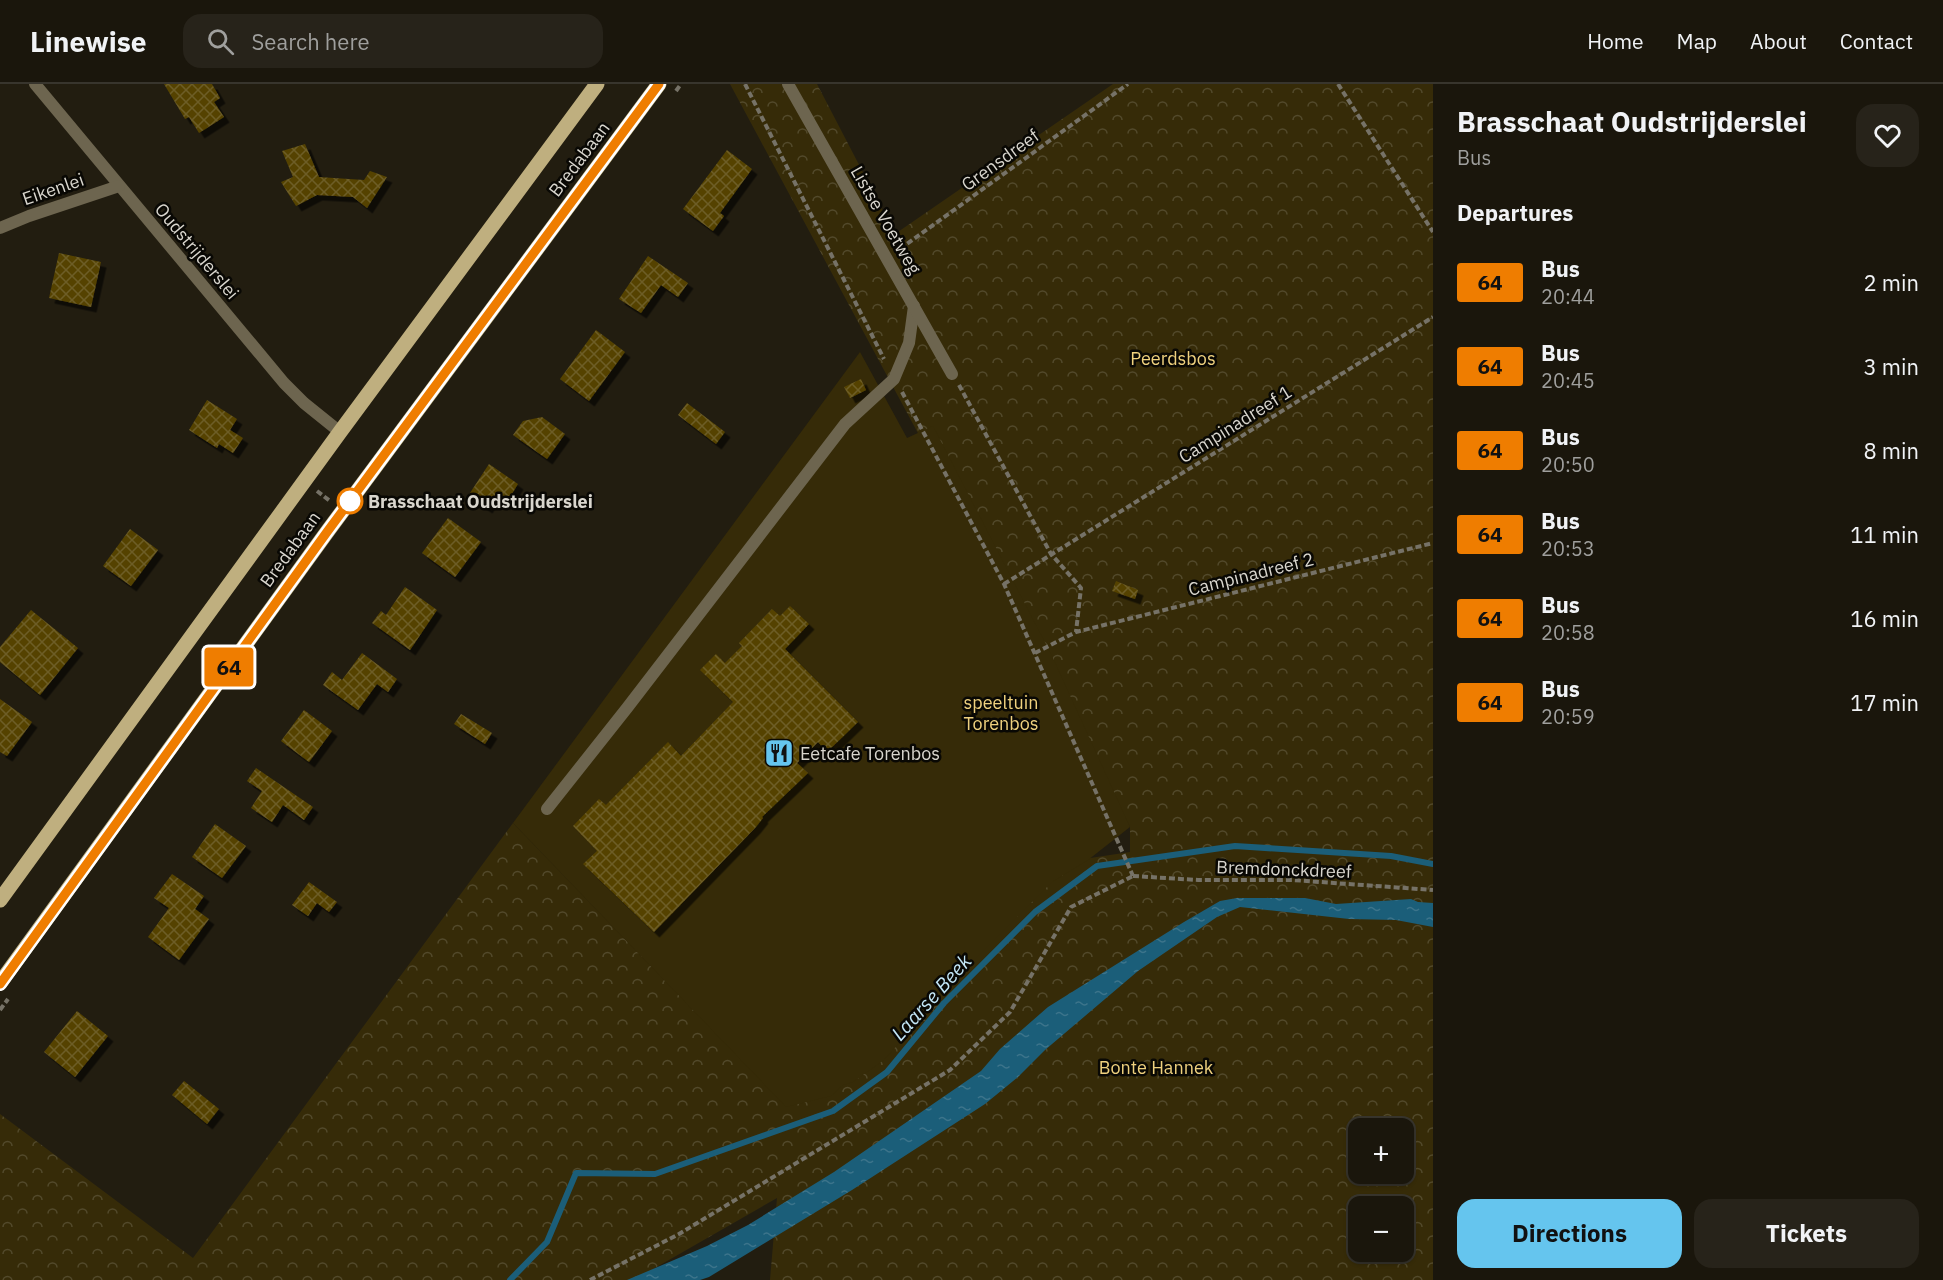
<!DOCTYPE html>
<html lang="en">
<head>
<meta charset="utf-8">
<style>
	:root { --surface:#1a160c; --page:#27231a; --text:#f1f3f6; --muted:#9f9f9d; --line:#38352d; --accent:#65c5ee }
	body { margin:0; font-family:"IBM Plex Sans",sans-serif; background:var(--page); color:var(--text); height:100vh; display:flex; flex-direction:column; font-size:22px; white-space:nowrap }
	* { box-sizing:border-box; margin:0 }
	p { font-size:20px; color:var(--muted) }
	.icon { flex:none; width:33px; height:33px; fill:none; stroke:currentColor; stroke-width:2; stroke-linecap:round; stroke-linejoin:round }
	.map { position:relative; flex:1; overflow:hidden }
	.side { display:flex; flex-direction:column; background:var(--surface); width:510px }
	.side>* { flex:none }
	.badge { padding:0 12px; border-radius:4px; font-size:21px; line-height:39px }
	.tools { position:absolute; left:1348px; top:1034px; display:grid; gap:12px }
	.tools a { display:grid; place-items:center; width:66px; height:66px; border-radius:12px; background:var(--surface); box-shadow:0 2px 4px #0004,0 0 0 2px var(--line); font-size:30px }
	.map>.badge { position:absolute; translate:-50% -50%; box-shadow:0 0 0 3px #fff }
	h2 { padding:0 24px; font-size:22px; line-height:54px }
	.round { display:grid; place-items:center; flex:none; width:63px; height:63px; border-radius:18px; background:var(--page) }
	.summary { display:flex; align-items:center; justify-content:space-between; height:102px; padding:0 24px }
	h1 { font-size:28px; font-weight:700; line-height:45px }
	.action { display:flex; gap:12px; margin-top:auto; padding:12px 24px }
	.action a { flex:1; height:69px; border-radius:18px; background:var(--accent); color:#111; font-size:24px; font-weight:700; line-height:69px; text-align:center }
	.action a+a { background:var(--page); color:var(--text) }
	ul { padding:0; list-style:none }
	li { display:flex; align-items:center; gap:18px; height:84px; padding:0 24px }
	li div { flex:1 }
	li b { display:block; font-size:22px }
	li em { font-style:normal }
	li .badge { min-width:66px; font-weight:700; text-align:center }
	header { display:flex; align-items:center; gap:36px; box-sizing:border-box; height:84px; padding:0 30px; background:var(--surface); border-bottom:2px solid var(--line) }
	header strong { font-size:28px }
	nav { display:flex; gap:33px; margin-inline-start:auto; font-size:21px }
	.search { width:420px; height:54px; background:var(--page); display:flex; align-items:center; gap:15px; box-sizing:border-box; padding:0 21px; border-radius:18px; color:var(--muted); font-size:22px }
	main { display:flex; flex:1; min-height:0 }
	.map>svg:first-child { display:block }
	.park { fill:url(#park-crowns); fill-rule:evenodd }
	.pitch { fill:#362b08 }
	.water { fill:url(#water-ripples) }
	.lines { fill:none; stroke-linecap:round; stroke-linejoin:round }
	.stream { stroke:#1b5e79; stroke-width:6 }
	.building { fill:url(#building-cross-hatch); filter:url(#shadow) }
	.path { stroke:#767267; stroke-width:4; stroke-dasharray:6 3; stroke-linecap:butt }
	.service { stroke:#6d654f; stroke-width:12 }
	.minor { stroke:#6d654f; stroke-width:12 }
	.primary { stroke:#bfaf7f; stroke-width:15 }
	.line-casing { stroke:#fff; stroke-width:14 }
	.line { stroke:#ef7d00; stroke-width:9 }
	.stop-dot { fill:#fff; stroke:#ef7d00; stroke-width:3 }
	.labels { text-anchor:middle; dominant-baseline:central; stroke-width:5; stroke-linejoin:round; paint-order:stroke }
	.street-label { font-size:18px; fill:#d9d6ce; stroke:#090804 }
	.park-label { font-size:18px; fill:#efd17e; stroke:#090804 }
	.stop-label { font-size:18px; font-weight:bold; fill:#d9d6ce; stroke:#090804; text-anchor:start }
	.poi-label { font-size:18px; fill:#d9d6ce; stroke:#090804; text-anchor:start }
	.water-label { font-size:20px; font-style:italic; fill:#c3e6f7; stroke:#090804 }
</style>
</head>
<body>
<header>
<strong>Linewise</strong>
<div class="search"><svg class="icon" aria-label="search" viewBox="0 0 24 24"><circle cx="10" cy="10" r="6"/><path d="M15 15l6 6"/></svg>Search here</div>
<nav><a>Home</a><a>Map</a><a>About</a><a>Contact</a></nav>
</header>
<main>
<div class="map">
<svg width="1433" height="1196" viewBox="0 0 1433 1196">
	<defs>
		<pattern id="park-crowns" width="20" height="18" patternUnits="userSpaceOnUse" patternTransform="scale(1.5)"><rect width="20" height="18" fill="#362b08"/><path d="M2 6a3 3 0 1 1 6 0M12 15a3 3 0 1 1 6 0" fill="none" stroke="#52492b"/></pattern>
		<pattern id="water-ripples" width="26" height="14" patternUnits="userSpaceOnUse" patternTransform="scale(1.5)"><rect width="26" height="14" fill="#1b5e79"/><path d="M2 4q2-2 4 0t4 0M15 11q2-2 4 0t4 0" fill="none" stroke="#3c748b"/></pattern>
		<pattern id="building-cross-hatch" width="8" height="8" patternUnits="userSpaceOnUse" patternTransform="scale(1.5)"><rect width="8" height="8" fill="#554303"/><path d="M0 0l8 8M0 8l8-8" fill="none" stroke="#6d5d27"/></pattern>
		<filter id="shadow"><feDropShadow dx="5.5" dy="5.5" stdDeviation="0" flood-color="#0009"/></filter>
	</defs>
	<rect width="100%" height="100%" fill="#221d10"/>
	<path class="park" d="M730,0H817L895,150L1113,0H1433V1196H770L777,1114L634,1196H0V1030L193,1174L513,739L786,1022L1064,778L1130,768V743ZM1359,1044H1404V1089H1359ZM1359,1122H1404V1167H1359Z"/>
	<path class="pitch" d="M860,268L907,354L933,342L1052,572L1130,743L1088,776L1052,798L919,931L908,949L884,976L853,998L843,1001L831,1012L786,1023L513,739Z"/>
	<path class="water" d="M1237,814H1305L1336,820L1411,815L1418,818L1433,819V843L1396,836L1349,835L1240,823L1217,833L1138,887L1045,966L1018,993L985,1020L852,1106L709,1193L700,1196H627L707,1162L748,1141L834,1088L981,987L1000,965L1048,923L1184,838L1220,817Z"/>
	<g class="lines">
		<path class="stream" d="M510,1196L547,1158L576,1089L655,1090L833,1027L887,988L944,919L1035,828L1097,782L1235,762L1391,772L1433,780"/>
	</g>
	<g class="building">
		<path d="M164,0H212L220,14L214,18L224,33L199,49L189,33L185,35Z"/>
		<path d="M305,60L319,93L364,96L370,87L387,93L367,124L353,113L317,111L296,122L281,98L293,93L282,67Z"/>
		<path d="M727,66L752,85L720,129L724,132L713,147L683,125Z"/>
		<path d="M59,169L101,178L91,223L49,214Z"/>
		<path d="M648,172L688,199L678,213L661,201L641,229L619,215Z"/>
		<path d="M596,246L625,268L589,317L560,295Z"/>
		<path d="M861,295L866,306L850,314L844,303Z"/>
		<path d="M207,316L237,335L230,346L243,354L233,369L219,360L217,364L189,346Z"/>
		<path d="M687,319L725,348L716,360L678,331Z"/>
		<path d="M542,333L565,350L547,375L513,351L523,337Z"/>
		<path d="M489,380L518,400L505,421L494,413L487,424L468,412Z"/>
		<path d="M448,434L481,458L455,493L422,469Z"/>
		<path d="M130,445L158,466L131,502L103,482Z"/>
		<path d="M1116,497L1138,506L1135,515L1112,507Z"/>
		<path d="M405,503L437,526L410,566L372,539L381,527L386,531Z"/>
		<path d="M790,522L809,540L785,565L858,638L827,668L818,658L797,679L808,689L762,733L763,734L755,744L654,848L583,780L597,767L573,742L599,715L606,721L668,658L681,672L733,618L700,586L716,570L725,579L742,562L739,559L772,525L780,532Z"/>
		<path d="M31,526L78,564L40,611L0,578V563Z"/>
		<path d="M362,569L397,595L388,608L377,600L358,626L323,601L332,588L342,596Z"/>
		<path d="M0,615L32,638L7,672L0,668Z"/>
		<path d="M304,626L332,647L309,678L281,657Z"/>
		<path d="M461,630L492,649L485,660L454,640Z"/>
		<path d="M256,684L313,723L304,736L283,721L272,738L251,724L262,707L247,697Z"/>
		<path d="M215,740L246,762L222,794L192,773Z"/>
		<path d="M172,790L204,812L195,825L209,835L179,876L148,853L169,824L154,814Z"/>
		<path d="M309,798L337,818L329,828L317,819L308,832L292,821Z"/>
		<path d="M77,927L108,952L75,993L44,968Z"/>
		<path d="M184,997L219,1025L207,1040L172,1011Z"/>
	</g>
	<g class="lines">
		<g class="path">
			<path d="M745,0L884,275"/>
			<path d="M1338,0L1433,148"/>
			<path d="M676,7L681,0"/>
			<path d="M900,165L1128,0"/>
			<path d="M959,301L1051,470L1081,504L1076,548"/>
			<path d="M902,308L1004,500L1133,792"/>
			<path d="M317,407L330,417"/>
			<path d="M1004,500L1433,233"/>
			<path d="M1035,569L1076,548L1433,459"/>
			<path d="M1133,792L1198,796H1292L1433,806"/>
			<path d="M0,926L8,915"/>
			<path d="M590,1196L679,1150L950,986L1010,928L1071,823L1133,792"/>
		</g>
		<path class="service" d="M547,725L627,624L845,340L894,295L909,259L914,222"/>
		<g class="minor">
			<path d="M35,0L284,299L304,319L340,348"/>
			<path d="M788,0L952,290"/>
			<path d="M0,144L29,132L119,102"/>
		</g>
		<g class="primary">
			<path d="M0,816L340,348L597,0"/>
			<path d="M0,899L327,448L659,0"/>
		</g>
	</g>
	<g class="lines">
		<g class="line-casing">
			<path id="line" d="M0,900L327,448L659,0"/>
		</g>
		<use href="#line" class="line"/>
	</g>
	<defs>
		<g id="restaurant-square" transform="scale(1.5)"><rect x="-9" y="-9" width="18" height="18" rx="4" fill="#65c5ee" stroke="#090804"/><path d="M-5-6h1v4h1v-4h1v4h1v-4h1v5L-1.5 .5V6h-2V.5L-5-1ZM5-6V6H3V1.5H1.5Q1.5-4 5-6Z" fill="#111"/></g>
	</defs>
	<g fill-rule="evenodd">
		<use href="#restaurant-square" x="779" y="669"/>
	</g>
	<circle class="stop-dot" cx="350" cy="417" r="12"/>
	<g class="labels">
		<g class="street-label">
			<text transform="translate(579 75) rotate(-53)">Bredabaan</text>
			<text transform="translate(1000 76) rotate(-36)">Grensdreef</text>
			<text transform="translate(53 105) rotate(-19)">Eikenlei</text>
			<text transform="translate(886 136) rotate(60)">Listse Voetweg</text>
			<text transform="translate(197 167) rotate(50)">Oudstrijderslei</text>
			<text transform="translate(1235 340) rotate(-32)">Campinadreef 1</text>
			<text transform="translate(290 465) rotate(-54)">Bredabaan</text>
			<text transform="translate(1251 490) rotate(-14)">Campinadreef 2</text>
			<text transform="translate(1284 785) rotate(2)">Bremdonckdreef</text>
		</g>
		<g class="park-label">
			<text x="1173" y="274">Peerdsbos</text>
			<text x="1001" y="618">speeltuin<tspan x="1001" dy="21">Torenbos</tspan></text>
			<text x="1156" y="983">Bonte Hannek</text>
		</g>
		<g class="stop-label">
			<text x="368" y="417">Brasschaat Oudstrijderslei</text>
		</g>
		<g class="poi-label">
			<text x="800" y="669">Eetcafe Torenbos</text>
		</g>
		<g class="water-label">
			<text transform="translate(931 913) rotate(-48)">Laarse Beek</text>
		</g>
	</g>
</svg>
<div class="tools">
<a>+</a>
<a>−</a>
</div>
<b class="badge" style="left:229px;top:583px;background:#ef7d00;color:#111">64</b>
</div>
<section class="side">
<div class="summary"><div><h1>Brasschaat Oudstrijderslei</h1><p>Bus</p></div><a class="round"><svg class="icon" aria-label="heart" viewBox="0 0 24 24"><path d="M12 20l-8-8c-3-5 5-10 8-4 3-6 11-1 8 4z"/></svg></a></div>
<h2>Departures</h2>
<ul>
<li><span class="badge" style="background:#ef7d00;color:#111">64</span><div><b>Bus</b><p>20:44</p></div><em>2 min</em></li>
<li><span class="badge" style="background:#ef7d00;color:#111">64</span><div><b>Bus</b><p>20:45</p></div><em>3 min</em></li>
<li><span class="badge" style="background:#ef7d00;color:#111">64</span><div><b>Bus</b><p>20:50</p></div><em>8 min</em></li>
<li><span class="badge" style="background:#ef7d00;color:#111">64</span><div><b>Bus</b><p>20:53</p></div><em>11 min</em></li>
<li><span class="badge" style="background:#ef7d00;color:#111">64</span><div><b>Bus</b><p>20:58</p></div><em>16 min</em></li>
<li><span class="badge" style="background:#ef7d00;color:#111">64</span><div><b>Bus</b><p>20:59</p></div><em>17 min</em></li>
</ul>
<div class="action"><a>Directions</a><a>Tickets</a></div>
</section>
</main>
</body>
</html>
